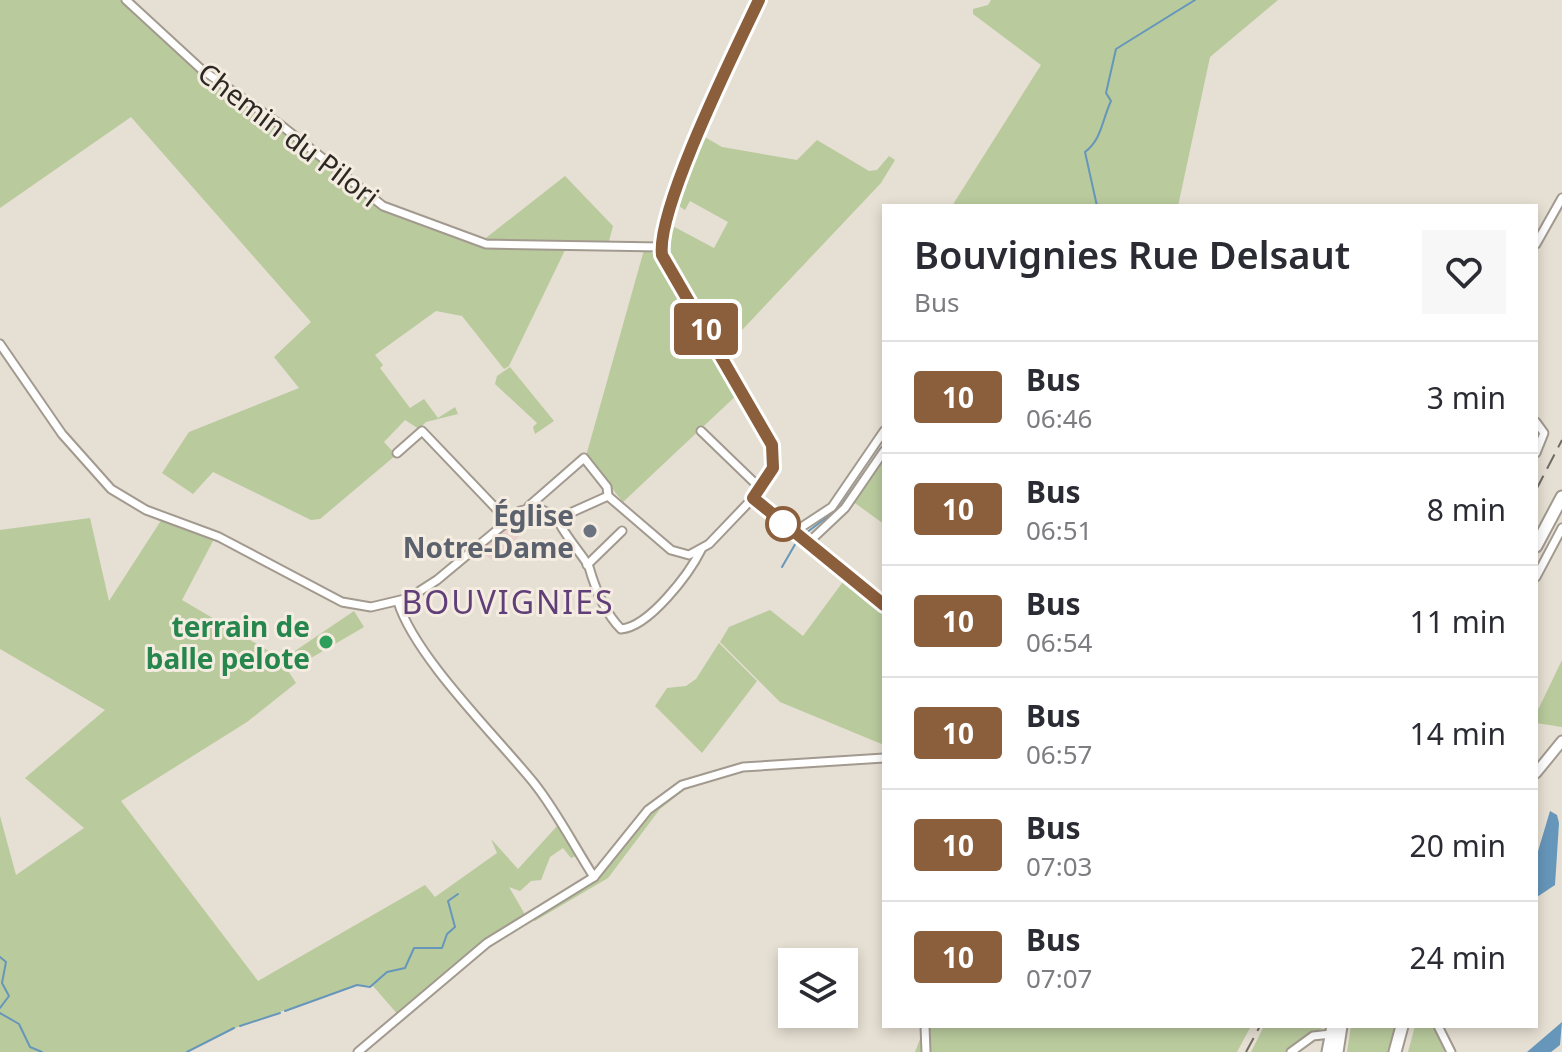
<!DOCTYPE html>
<html lang="en">
<head>
<meta charset="utf-8">
<style>
	:root { --surface:#fff; --page:#f7f7f7; --text:#2b2b33; --muted:#7c7c81; --line:#e1e1e2 }
	body { margin:0; font-family:"Noto Sans",sans-serif; background:var(--page); color:var(--text); height:100vh; display:flex; flex-direction:column; font-size:30px; white-space:nowrap }
	* { box-sizing:border-box; margin:0 }
	p { font-size:26px; color:var(--muted) }
	.icon { flex:none; width:44px; height:44px; fill:none; stroke:currentColor; stroke-width:2; stroke-linecap:round; stroke-linejoin:round }
	.map { position:relative; flex:1; overflow:hidden }
	.sheet { position:absolute; left:882px; top:204px; width:656px; height:824px; display:flex; flex-direction:column; background:var(--surface); border-radius:0px; box-shadow:0 4px 12px #0003 }
	.sheet>* { flex:none }
	.badge { padding:0 16px; border-radius:6px; font-size:28px; line-height:52px }
	.tools { position:absolute; left:778px; top:948px; display:grid; gap:16px }
	.tools a { display:grid; place-items:center; width:80px; height:80px; border-radius:0px; background:var(--surface); box-shadow:0 4px 12px #0003; font-size:40px }
	.map>.badge { position:absolute; translate:-50% -50%; box-shadow:0 0 0 4px #fff }
	.round { display:grid; place-items:center; flex:none; width:84px; height:84px; border-radius:0px; background:var(--page) }
	.summary { display:flex; align-items:center; justify-content:space-between; height:136px; padding:0 32px }
	h1 { font-size:38px; font-weight:600; line-height:60px }
	ul { padding:0; list-style:none }
	li { display:flex; align-items:center; gap:24px; height:112px; padding:0 32px; border-top:2px solid var(--line) }
	li div { flex:1 }
	li b { display:block; font-size:30px }
	li em { font-style:normal }
	li .badge { min-width:88px; font-weight:700; text-align:center }
	.map>svg:first-child { display:block }
	.education { fill:#e9cfcd }
	.green { fill:#b9ca9d }
	.water { fill:#6696ba }
	.lines { fill:none; stroke-linecap:round; stroke-linejoin:round }
	.stream { stroke:#6696ba; stroke-width:2 }
	.minor-casing { stroke:#a29a8f; stroke-width:11 }
	.tertiary-casing { stroke:#a29a8f; stroke-width:13 }
	.trunk-casing { stroke:#a29a8f; stroke-width:15 }
	.minor { stroke:#fff; stroke-width:7 }
	.tertiary { stroke:#fff; stroke-width:9 }
	.trunk { stroke:#fff; stroke-width:11 }
	.rail { stroke:#706b64; stroke-width:2; stroke-dasharray:16 8; stroke-linecap:butt }
	.line-casing { stroke:#fff; stroke-width:18 }
	.line { stroke:#8b5e3c; stroke-width:12 }
	.stop-dot { fill:#fff; stroke:#8b5e3c; stroke-width:4 }
	.worship-dot { fill:#6b7280; stroke:#f4ece0; stroke-width:3 }
	.leisure-dot { fill:#2e9e5b; stroke:#f4ece0; stroke-width:3 }
	.labels { text-anchor:middle; dominant-baseline:central; stroke-width:6; stroke-linejoin:round; paint-order:stroke }
	.street-label { font-size:28px; fill:#2b2824; stroke:#f4ece0 }
	.worship-label { font-size:28px; font-weight:bold; fill:#5b616d; stroke:#f4ece0; text-anchor:end }
	.leisure-label { font-size:28px; font-weight:bold; fill:#27864d; stroke:#f4ece0; text-anchor:end }
	.quarter-label { font-size:32px; letter-spacing:2px; fill:#603f79; stroke:#f4ece0 }
</style>
</head>
<body>
<div class="map">
<svg width="1562" height="1052" viewBox="0 0 1562 1052">
	<rect width="100%" height="100%" fill="#e6dfd3"/>
	<path class="education" d="M519,518L527,528L494,562L480,550Z"/>
	<g class="green">
		<path d="M0,0H126L192,62L370,198L479,242L567,246L509,366L504,369L462,316L436,311L375,355L383,365L380,368L410,408L424,399L438,418L455,407L458,414L426,422L419,429L405,420L384,442L396,455L320,519L311,520L213,472L193,494L162,473L189,432L299,388L274,357L311,322L131,117L0,208Z"/>
		<path d="M991,0H1278L1210,57L1178,206H952L1041,65L973,14V9L988,5Z"/>
		<path d="M703,136L722,147L797,160L817,140L869,171L877,170L889,156L895,160L881,183L723,350L666,255L667,223L714,248L728,222L690,201L685,210L676,204L695,146H698Z"/>
		<path d="M565,176L613,226L608,245L482,241Z"/>
		<path d="M644,250L656,254L741,391L623,502L586,456Z"/>
		<path d="M510,367L554,421L535,434L533,427L537,423L495,384L497,376Z"/>
		<path d="M884,454V524L852,501Z"/>
		<path d="M90,518L109,601L162,519L211,537L213,541L182,600L279,657L296,683L247,722L121,801L258,981L425,885L435,897L497,853L491,839L518,869L558,825L578,855L571,858L563,848L550,857L541,880L531,881L520,891L509,887L527,918L499,935L400,1017L373,986L357,985L240,1026L187,1052H0V816L16,875L84,828L25,778L105,710L0,649V530Z"/>
		<path d="M845,579L884,611V745L780,702L720,642L729,627L770,610L803,636Z"/>
		<path d="M354,611L364,627L299,665L292,653Z"/>
		<path d="M719,643L757,681L702,753L655,706L667,688L686,686L696,679Z"/>
		<path d="M1562,660V727L1536,723V714Z"/>
		<path d="M693,783L660,809L608,878L535,921L529,918C553,904 584,891 604,871C637,838 648,805 693,783Z"/>
		<path d="M925,1026H1251L1237,1052H915Z"/>
		<path d="M1264,1026H1325L1288,1052H1251Z"/>
		<path d="M1351,1026H1396L1390,1052H1347Z"/>
		<path d="M1415,1026H1433L1445,1052H1408Z"/>
	</g>
	<g class="water">
		<path d="M1550,811L1557,815L1559,823L1555,885L1537,897L1536,858Z"/>
		<path d="M1562,1022L1560,1045L1551,1052H1527Z"/>
	</g>
	<g class="lines">
		<g class="stream">
			<path d="M1097,206L1085,152C1102,139 1102,120 1111,101L1106,93L1116,49L1195,0"/>
			<path d="M806,533L839,508L884,444"/>
			<path d="M782,567L797,541"/>
			<path d="M0,957L6,962L2,983L9,996L0,1008"/>
			<path d="M285,1011L357,985L370,987L387,972L405,968L414,948H442L447,934L455,927L448,901L458,894"/>
			<path d="M0,1013L19,1024L30,1047L42,1052"/>
			<path d="M240,1026L280,1013"/>
			<path d="M187,1052L234,1028"/>
		</g>
		<g class="minor-casing">
			<g id="minor">
				<path d="M126,0L201,69L282,126L383,206L486,244L661,247"/>
				<path d="M1536,244L1562,198"/>
				<path d="M0,344L62,434L111,489L146,510L219,537L342,602L371,607L409,598L437,580L520,511L536,507L559,518L608,496"/>
				<path d="M1536,422L1544,433L1536,453"/>
				<path d="M701,431L760,488"/>
				<path d="M397,453L422,431L508,521"/>
				<path d="M608,496L671,550L689,555L709,544L753,498"/>
				<path d="M529,506L584,458L607,487L608,496"/>
				<path d="M557,518C563,534 586,559 589,567C595,588 605,613 621,629C649,627 689,574 701,550"/>
				<path d="M794,532L832,507L884,431"/>
				<path d="M809,542L845,508L884,451"/>
				<path d="M587,565L622,531"/>
				<path d="M1536,577L1562,528"/>
				<path d="M398,602C415,657 496,736 534,783C557,812 574,846 594,877"/>
				<path d="M925,1026L926,1052"/>
				<path d="M1438,1026L1451,1052"/>
				<path d="M358,1052L487,943L594,877L648,810L682,785L743,767L884,758"/>
				<path d="M1291,1052L1313,1036L1331,1034"/>
			</g>
		</g>
		<g class="tertiary-casing">
			<g id="tertiary">
				<path d="M759,0C736,50 656,208 662,255L772,445L773,468L753,498L884,606"/>
				<path d="M1536,773L1562,741"/>
			</g>
		</g>
		<g class="trunk-casing">
			<g id="trunk">
				<path d="M1536,546L1562,497"/>
				<path d="M1328,1052L1333,1026"/>
				<path d="M1337,1052L1341,1026"/>
				<path d="M1395,1052L1402,1026"/>
			</g>
		</g>
		<use href="#minor" class="minor"/>
		<use href="#tertiary" class="tertiary"/>
		<use href="#trunk" class="trunk"/>
		<g class="rail">
			<path d="M1536,490L1562,440"/>
			<path d="M1246,1052L1260,1026"/>
		</g>
	</g>
	<g class="lines">
		<g class="line-casing">
			<path id="line" d="M759,0C736,49 656,209 662,255L772,445L773,468L753,498L884,605"/>
		</g>
		<use href="#line" class="line"/>
	</g>
	<circle class="stop-dot" cx="783" cy="524" r="16"/>
	<circle class="worship-dot" cx="590" cy="531" r="8"/>
	<circle class="leisure-dot" cx="326" cy="642" r="8"/>
	<g class="labels">
		<g class="street-label">
			<text transform="translate(289 134) rotate(37)">Chemin du Pilori</text>
		</g>
		<g class="worship-label">
			<text x="574" y="515">Église<tspan x="574" dy="32">Notre-Dame</tspan></text>
		</g>
		<g class="leisure-label">
			<text x="310" y="626">terrain de<tspan x="310" dy="32">balle pelote</tspan></text>
		</g>
		<g class="quarter-label">
			<text x="508" y="601">BOUVIGNIES</text>
		</g>
	</g>
</svg>
<div class="tools">
<a><svg class="icon" aria-label="layers" viewBox="0 0 24 24"><path d="M12 4l9 5-9 5-9-5zM3 14l9 5 9-5"/></svg></a>
</div>
<b class="badge" style="left:706px;top:329px;background:#8b5e3c;color:#fff">10</b>
<section class="sheet">
<div class="summary"><div><h1>Bouvignies Rue Delsaut</h1><p>Bus</p></div><a class="round"><svg class="icon" aria-label="heart" viewBox="0 0 24 24"><path d="M12 20l-8-8c-3-5 5-10 8-4 3-6 11-1 8 4z"/></svg></a></div>
<ul>
<li><span class="badge" style="background:#8b5e3c;color:#fff">10</span><div><b>Bus</b><p>06:46</p></div><em>3 min</em></li>
<li><span class="badge" style="background:#8b5e3c;color:#fff">10</span><div><b>Bus</b><p>06:51</p></div><em>8 min</em></li>
<li><span class="badge" style="background:#8b5e3c;color:#fff">10</span><div><b>Bus</b><p>06:54</p></div><em>11 min</em></li>
<li><span class="badge" style="background:#8b5e3c;color:#fff">10</span><div><b>Bus</b><p>06:57</p></div><em>14 min</em></li>
<li><span class="badge" style="background:#8b5e3c;color:#fff">10</span><div><b>Bus</b><p>07:03</p></div><em>20 min</em></li>
<li><span class="badge" style="background:#8b5e3c;color:#fff">10</span><div><b>Bus</b><p>07:07</p></div><em>24 min</em></li>
</ul>
</section>
</div>
</body>
</html>
